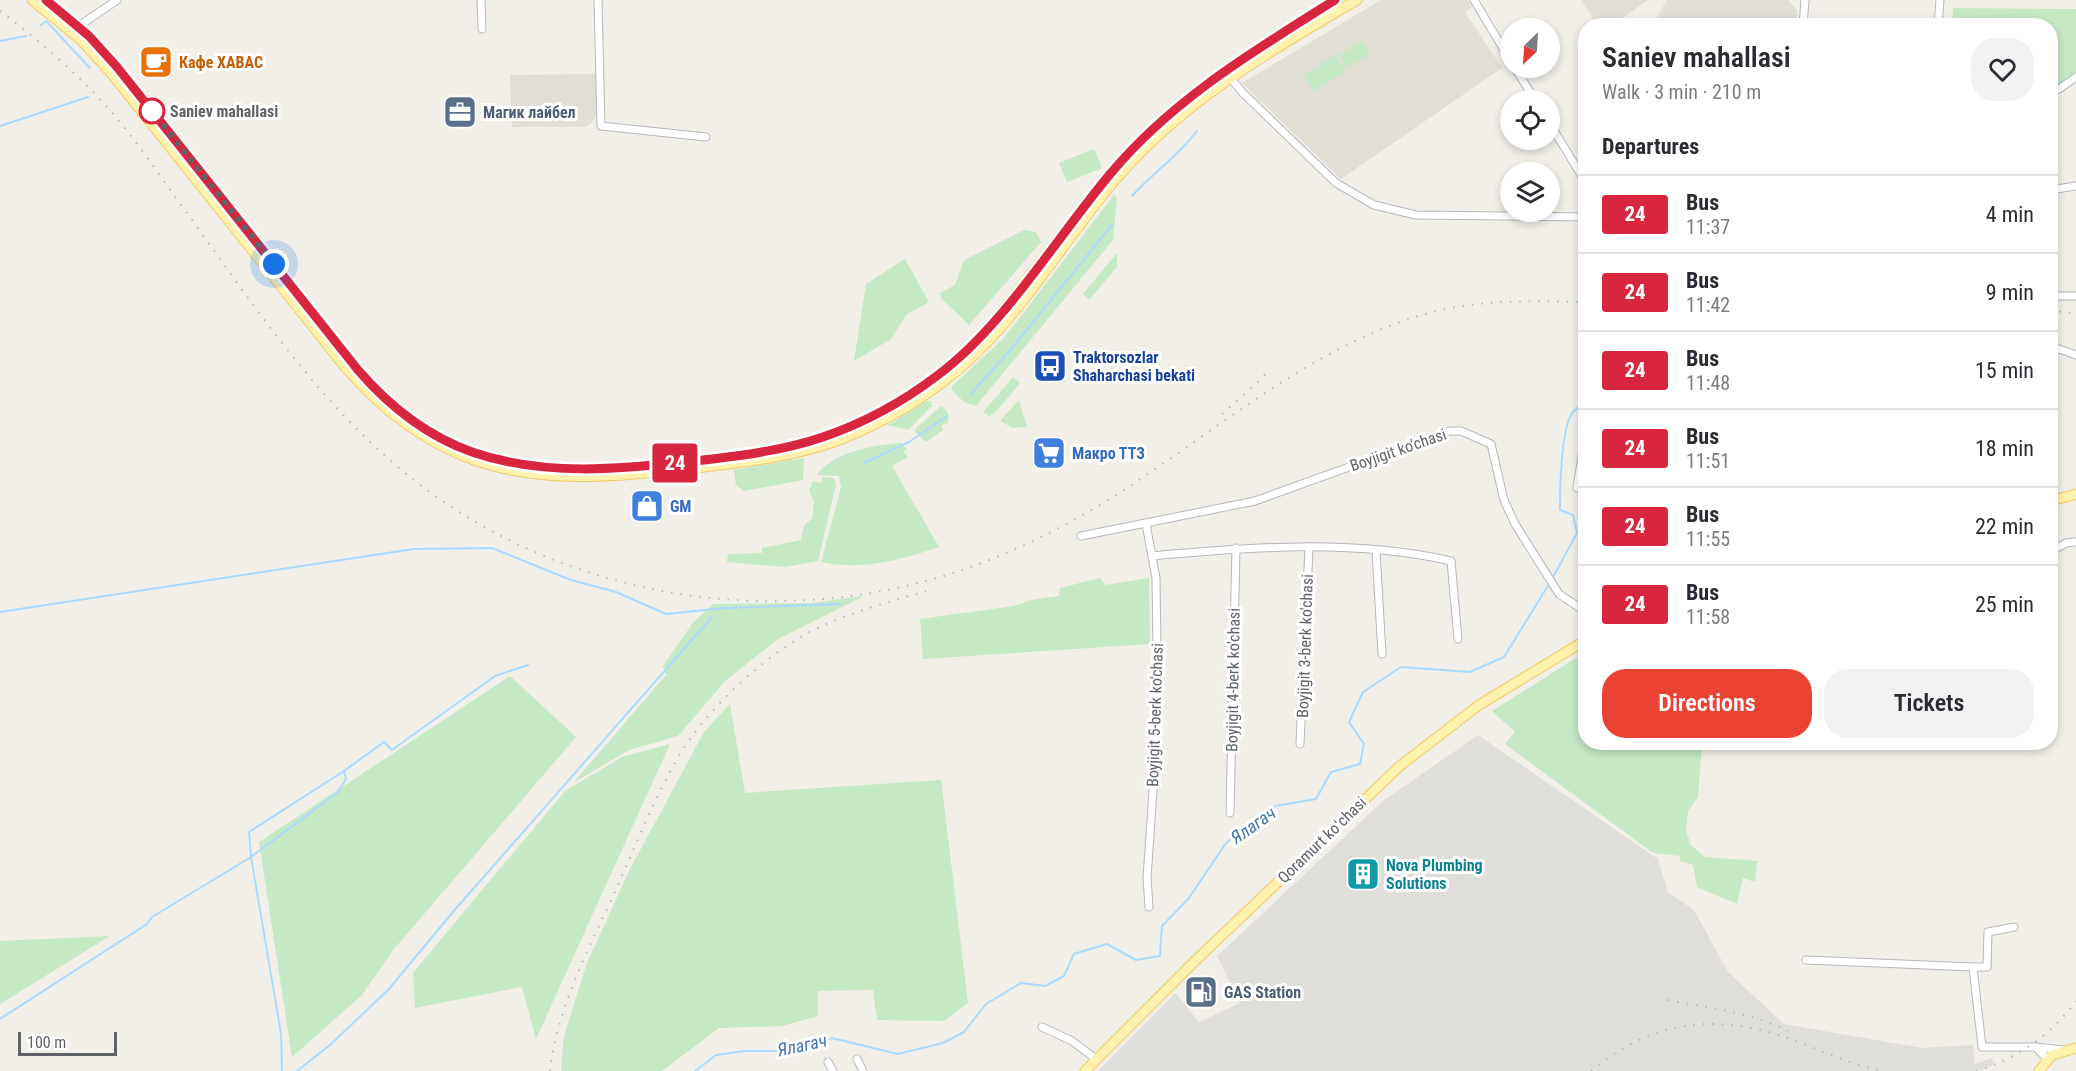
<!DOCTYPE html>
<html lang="en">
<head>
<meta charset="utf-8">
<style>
	:root { --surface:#fff; --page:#f2f2f3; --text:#2b2b33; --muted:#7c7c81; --line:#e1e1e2; --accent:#ea4335 }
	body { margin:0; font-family:"Roboto Condensed",sans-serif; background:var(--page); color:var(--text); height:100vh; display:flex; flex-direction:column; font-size:22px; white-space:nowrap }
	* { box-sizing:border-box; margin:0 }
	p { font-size:20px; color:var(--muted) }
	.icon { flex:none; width:33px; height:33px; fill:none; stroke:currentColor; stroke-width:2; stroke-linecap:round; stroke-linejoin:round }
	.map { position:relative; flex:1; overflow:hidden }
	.side { position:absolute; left:1578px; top:18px; width:480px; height:732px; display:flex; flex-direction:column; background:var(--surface); border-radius:24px; box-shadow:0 3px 9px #0003 }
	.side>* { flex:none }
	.badge { padding:0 12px; border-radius:4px; font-size:21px; line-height:39px }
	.needle { width:39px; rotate:205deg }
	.buttons { position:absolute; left:1500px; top:18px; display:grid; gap:12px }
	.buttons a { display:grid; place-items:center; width:60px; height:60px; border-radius:50%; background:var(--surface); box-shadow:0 3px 9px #0003; font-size:30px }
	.scale { position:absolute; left:18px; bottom:15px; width:99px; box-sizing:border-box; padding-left:6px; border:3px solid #5f6368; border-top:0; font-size:16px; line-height:21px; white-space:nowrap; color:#5f6368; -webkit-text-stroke:4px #fff; paint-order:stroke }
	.you { position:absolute; width:30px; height:30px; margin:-15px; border:4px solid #fff; border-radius:50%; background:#1a73e8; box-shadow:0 0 0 9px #1a73e833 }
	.map>.badge { position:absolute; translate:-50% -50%; box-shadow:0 0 0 3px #fff }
	h2 { padding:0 24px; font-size:22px; line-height:54px }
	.round { display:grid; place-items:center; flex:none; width:63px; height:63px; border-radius:24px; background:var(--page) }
	.overview { display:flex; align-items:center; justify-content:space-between; height:102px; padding:0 24px }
	h1 { font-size:28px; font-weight:600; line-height:45px }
	.button { display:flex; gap:12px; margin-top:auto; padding:12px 24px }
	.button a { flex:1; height:69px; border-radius:24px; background:var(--accent); color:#fff; font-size:24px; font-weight:600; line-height:69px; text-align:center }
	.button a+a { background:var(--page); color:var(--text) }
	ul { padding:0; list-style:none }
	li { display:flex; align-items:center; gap:18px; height:78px; padding:0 24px; border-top:2px solid var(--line) }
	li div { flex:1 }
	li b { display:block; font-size:22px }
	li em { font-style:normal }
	li .badge { min-width:66px; font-weight:700; text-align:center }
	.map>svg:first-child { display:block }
	.industrial { fill:#e0deda }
	.education { fill:#e1ded6 }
	.green { fill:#c5e8c5 }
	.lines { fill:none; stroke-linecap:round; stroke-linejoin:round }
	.stream { stroke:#aadaff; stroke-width:2 }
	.minor-casing { stroke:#b5b8bc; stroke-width:9 }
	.major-casing { stroke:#f2c960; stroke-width:11 }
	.minor { stroke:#fff; stroke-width:7 }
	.major { stroke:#fff2af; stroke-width:9 }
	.rail { stroke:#b6b7b8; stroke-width:2; stroke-dasharray:1.5 8; stroke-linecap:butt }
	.line-casing { stroke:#fff; stroke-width:14 }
	.line { stroke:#d7263d; stroke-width:9 }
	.walk { stroke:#5f6368; stroke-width:6; stroke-dasharray:0 10.8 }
	.stop-dot { fill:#fff; stroke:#d7263d; stroke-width:3 }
	.labels { text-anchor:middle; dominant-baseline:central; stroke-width:6; stroke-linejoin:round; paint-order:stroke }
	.food-label { font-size:16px; font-weight:bold; fill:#c56008; stroke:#fff; text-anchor:start }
	.stop-label { font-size:16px; font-weight:bold; fill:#5f6368; stroke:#fff; text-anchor:start }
	.service-label { font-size:16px; font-weight:bold; fill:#4e5e75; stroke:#fff; text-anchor:start }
	.transit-label { font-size:16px; font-weight:bold; fill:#164399; stroke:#fff; text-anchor:start }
	.street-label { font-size:16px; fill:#5f6368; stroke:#fff }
	.shop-label { font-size:16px; font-weight:bold; fill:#366cbe; stroke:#fff; text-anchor:start }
	.culture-label { font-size:16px; font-weight:bold; fill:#0d838f; stroke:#fff; text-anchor:start }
	.water-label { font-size:18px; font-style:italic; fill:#4174aa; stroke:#fff }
</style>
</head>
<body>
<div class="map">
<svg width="2076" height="1071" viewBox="0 0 2076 1071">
	<rect width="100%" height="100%" fill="#f1efe8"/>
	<path class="industrial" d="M1478,735L1658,859L1668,892L1694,910L1728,972L1784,1024L1922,1048L1973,1045L1975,1064L1992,1058L1994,1065L1978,1071H1098L1175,993L1199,1022L1240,1003L1217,956L1383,801Z"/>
	<g class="education">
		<path d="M1381,0H1468L1472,7L1465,12L1502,68L1341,179L1242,83Z"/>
		<path d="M1581,0H1648L1613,25L1598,26Z"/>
		<path d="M1667,0H1788L1798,11L1795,25H1646L1656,19Z"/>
		<path d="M595,74L597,115L593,121L586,127H512L510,75Z"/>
	</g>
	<g class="green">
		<path d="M1953,8L2076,9V75L2051,88L2050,26H1952Z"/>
		<path d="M1362,41L1370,54L1347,68L1339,55Z"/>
		<path d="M1335,55L1345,71L1314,91L1304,75Z"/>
		<path d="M1094,149L1102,168L1067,182L1059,163Z"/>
		<path d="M1114,195L1117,199L1113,240L976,406L964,402L952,390V386L1004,338Z"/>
		<path d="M1024,230L1036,232L1041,242L969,325L941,298L940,293L955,285L964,260Z"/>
		<path d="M1117,253V267L1089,300L1083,294Z"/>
		<path d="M905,259L929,302L907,314L891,339L854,361L866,284Z"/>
		<path d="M1013,377L1020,383L994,414L989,416L983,412Z"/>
		<path d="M1019,400L1027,427L1013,428L1000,421Z"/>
		<path d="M926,401H931L932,406L908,430L888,425Z"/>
		<path d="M941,406C949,411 950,416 947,425L946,423L941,426L943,430L926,442L915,432L916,428Z"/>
		<path d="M901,443L907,449L903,451L908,457L892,466L939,547C901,560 861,571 821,562L841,487L839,476L817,475C833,452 874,445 901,443Z"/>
		<path d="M804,458L803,480L744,491L736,485L734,470Z"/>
		<path d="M822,477L834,478L836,485L818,561L785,567L727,562L728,554L762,553V548L801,540L804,525L812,519L814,501L809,490L813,481L822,483Z"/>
		<path d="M1100,578L1105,585L1149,578L1150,644L923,659L920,619L1014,606L1031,600L1059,596L1060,588Z"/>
		<path d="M864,596L778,639L725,681L678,736L629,750L573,783L666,675L663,666L692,624L713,604L810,603Z"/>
		<path d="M1585,652L1586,742L1702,743L1698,797L1688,811L1686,831L1691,845L1705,857L1757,861L1755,882L1743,878L1737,904L1697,887L1693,865L1680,861V856L1653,853L1505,744L1515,732L1492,711Z"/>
		<path d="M510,676L576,737L394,949L362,995L292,1057L259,842Z"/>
		<path d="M730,704L745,793L941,780L968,1003L944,1021L877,1020L873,990L818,991V1016L782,1026L719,1028L662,1071H561L564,1036L587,963L629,871L704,732Z"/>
		<path d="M670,744L536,1039L522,987L415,1008L413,973L565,791L622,757Z"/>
		<path d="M110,936L0,1004V941Z"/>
	</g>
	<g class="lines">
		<g class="stream">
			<path d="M41,25L46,21L90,68"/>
			<path d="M0,41L26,36"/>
			<path d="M0,126L88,97"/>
			<path d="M1132,196C1153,173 1178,156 1197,131"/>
			<path d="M970,395L1012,348L1112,225"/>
			<path d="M864,463L909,442L947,416"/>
			<path d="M1552,579L1577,533L1573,515L1560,510C1560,489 1561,433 1571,415C1574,409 1580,406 1586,403"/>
			<path d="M0,612L414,549L492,548L571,580L616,592L666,614L725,608L841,604"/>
			<path d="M0,1019L147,924L152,917L251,857L338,792L346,779L344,771"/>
			<path d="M282,1071L281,1034L251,857L249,832L344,771L384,742L392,750L495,676L528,665"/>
			<path d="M297,1071L330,1045L389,989L452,913L712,617"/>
			<path d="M695,1071L716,1055L745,1051H784L832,1038L898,1054L943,1043L964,1032L986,1004L1021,983L1045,986L1064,976L1074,954L1107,944L1136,960L1160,956L1162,926L1189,898L1226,843L1275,806L1316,799L1331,772L1360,764L1364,744L1349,722L1363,692L1401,667L1470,672L1504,657L1549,584"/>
		</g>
		<g class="minor-casing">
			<g id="minor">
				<path d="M481,0L482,29"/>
				<path d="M598,0L601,126L706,137"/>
				<path d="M1474,0L1510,60"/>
				<path d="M1803,26L1805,0"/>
				<path d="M1938,26L1940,0"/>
				<path d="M76,28L117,0"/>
				<path d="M1515,68L1535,100"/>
				<path d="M1230,77L1242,92L1336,183L1374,205L1416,215L1586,217"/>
				<path d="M2050,91L2059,89L2076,77"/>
				<path d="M1550,124L1586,183"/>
				<path d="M2050,190L2076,186"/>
				<path d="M2050,296H2076"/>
				<path d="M2050,346L2076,355"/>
				<path d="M1577,488L1586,430"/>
				<path d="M1146,524L1156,578L1157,648L1154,776L1147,878L1149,907"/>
				<path d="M1081,536L1255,501L1449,431H1461L1491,444L1504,500L1515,524L1559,594L1586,612"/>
				<path d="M1376,550L1382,654"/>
				<path d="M2050,552L2066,543L2076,542"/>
				<path d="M1152,556C1250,547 1354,539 1451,561L1458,639"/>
				<path d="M1300,744L1309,548"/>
				<path d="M1230,813L1236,548"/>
				<path d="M1806,960L1973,967L1982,1047H2035L2047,1058"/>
				<path d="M1973,967H1987L1988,932L2014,927"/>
				<path d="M1042,1027L1072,1041L1096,1059"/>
				<path d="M2036,1047L2063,1050"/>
				<path d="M857,1059L863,1071"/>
				<path d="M828,1062L833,1071"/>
			</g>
		</g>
		<g class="major-casing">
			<g id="major">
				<path d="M32,0L81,40L111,73L346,368C381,409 422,441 474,460C542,484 615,477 686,469C739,463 791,458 842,439C877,425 913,405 943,382C1015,328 1059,245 1117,178C1184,100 1270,51 1357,0"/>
				<path d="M46,0L89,36L117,67L358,370C389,406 427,436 472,452C539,476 608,469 677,463C728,458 781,453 829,435C867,421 905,400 938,375C973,349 1000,314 1026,280C1054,244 1081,208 1111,173C1173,99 1254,51 1335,0"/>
				<path d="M2050,501L2076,494"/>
				<path d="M1085,1071L1196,960L1401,765L1479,705L1586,640"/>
				<path d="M2039,1071L2052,1055L2076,1048"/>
			</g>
		</g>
		<use href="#minor" class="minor"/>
		<use href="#major" class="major"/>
		<g class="rail">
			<path d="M0,11C38,40 75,71 107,107C132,135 154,167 176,198C255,306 327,420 438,498C577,595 758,625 922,582C980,567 1036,542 1088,512C1200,447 1307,344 1433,312C1483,299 1535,301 1586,302"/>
			<path d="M2050,310L2076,314"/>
			<path d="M1222,414L1257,383L1269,370"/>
			<path d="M1668,1000C1708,1008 1751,1012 1788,1031"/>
			<path d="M550,1071C557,1009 587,952 613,896C634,850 653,800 679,756C706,710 759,661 806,634C843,614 886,603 926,591"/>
			<path d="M1591,1071C1645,1026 1704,1013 1772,1033C1809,1044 1844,1063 1882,1071"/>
			<path d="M1976,1071C2017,1059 2051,1035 2076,1001"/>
		</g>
	</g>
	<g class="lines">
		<g class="line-casing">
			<path id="line" d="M46,0L89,36L117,67L358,370C389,406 427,436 472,452C544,477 621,469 695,461C738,456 782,451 823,437C864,423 904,401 938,375C1004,326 1057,237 1111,173C1173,99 1254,51 1335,0"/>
		</g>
		<use href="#line" class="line"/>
		<path class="walk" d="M152,111L148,106L274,264"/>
	</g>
	<defs>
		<g id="cafe-square" transform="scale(1.725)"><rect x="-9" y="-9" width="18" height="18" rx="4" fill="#e8710a" stroke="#fff"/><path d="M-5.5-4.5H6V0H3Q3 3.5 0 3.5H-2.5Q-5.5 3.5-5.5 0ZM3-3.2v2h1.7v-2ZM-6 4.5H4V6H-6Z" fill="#fff"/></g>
		<g id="office-square" transform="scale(1.725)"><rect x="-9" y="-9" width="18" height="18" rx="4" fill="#5c6f8a" stroke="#fff"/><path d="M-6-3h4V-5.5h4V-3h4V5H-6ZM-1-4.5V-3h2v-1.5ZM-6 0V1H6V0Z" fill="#fff"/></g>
		<g id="bus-square" transform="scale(1.725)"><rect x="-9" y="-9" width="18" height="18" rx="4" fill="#1a4fb4" stroke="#fff"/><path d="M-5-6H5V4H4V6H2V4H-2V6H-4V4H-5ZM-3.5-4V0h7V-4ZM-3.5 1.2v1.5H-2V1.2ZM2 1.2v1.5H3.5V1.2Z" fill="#fff"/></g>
		<g id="supermarket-square" transform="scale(1.725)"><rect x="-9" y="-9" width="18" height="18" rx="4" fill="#3f7fe0" stroke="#fff"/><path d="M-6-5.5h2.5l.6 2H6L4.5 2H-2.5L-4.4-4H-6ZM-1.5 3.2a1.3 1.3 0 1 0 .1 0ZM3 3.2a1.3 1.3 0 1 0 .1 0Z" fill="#fff"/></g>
		<g id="shop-square" transform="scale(1.725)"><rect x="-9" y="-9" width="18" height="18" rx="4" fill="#3f7fe0" stroke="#fff"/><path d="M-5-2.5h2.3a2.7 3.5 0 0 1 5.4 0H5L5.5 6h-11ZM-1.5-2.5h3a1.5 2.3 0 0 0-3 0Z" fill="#fff"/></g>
		<g id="building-square" transform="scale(1.725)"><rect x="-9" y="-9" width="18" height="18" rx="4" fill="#0f9aa8" stroke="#fff"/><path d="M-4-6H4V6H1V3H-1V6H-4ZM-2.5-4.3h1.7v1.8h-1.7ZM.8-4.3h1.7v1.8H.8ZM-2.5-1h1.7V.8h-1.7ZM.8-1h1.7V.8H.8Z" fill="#fff"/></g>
		<g id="fuel-square" transform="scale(1.725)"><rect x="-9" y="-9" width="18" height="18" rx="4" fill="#5c6f8a" stroke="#fff"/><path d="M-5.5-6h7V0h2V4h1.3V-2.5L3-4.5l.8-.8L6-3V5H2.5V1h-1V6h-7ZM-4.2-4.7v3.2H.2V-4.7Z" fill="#fff"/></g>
	</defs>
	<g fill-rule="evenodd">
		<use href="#cafe-square" x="156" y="62"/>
		<use href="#office-square" x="460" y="112"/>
		<use href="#bus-square" x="1050" y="366"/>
		<use href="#supermarket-square" x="1049" y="453"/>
		<use href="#shop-square" x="647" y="506"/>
		<use href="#building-square" x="1363" y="874"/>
		<use href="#fuel-square" x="1201" y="992"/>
	</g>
	<circle class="stop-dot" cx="152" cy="111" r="12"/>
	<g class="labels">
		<g class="food-label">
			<text x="179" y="62">Кафе ХАВАС</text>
		</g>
		<g class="stop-label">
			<text x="170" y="111">Saniev mahallasi</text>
		</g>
		<g class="service-label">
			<text x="483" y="112">Магик лайбел</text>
			<text x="1224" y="992">GAS Station</text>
		</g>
		<g class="transit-label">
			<text x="1073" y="357">Traktorsozlar<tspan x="1073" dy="18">Shaharchasi bekati</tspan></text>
		</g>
		<g class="street-label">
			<text transform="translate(1398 450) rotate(-19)">Boyjigit ko'chasi</text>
			<text transform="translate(1305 646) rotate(-88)">Boyjigit 3-berk ko'chasi</text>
			<text transform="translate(1233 680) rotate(-89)">Boyjigit 4-berk ko'chasi</text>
			<text transform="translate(1155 715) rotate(-88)">Boyjigit 5-berk ko'chasi</text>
			<text transform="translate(1322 840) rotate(-44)">Qoramurt koʻchasi</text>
		</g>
		<g class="shop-label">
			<text x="1072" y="453">Макро ТТЗ</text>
			<text x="670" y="506">GM</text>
		</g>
		<g class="culture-label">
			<text x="1386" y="865">Nova Plumbing<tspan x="1386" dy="18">Solutions</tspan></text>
		</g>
		<g class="water-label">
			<text transform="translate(1253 825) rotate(-35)">Ялагач</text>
			<text transform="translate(802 1045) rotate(-12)">Ялагач</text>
		</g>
	</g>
</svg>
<div class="buttons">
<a><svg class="needle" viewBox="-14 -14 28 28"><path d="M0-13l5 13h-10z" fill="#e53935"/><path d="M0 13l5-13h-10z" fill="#7c7c81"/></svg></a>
<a><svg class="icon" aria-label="locate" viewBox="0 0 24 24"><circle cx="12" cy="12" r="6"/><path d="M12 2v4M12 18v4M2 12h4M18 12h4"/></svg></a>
<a><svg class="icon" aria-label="layers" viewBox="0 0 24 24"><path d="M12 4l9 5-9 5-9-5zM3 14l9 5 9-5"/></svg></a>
</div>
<div class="scale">100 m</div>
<div class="you" style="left:274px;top:264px"></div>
<b class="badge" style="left:675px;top:463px;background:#d7263d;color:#fff">24</b>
<section class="side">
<div class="overview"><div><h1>Saniev mahallasi</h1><p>Walk · 3 min · 210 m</p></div><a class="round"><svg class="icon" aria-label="heart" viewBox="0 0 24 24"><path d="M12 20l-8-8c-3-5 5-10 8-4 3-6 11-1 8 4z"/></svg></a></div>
<h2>Departures</h2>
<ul>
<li><span class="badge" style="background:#d7263d;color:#fff">24</span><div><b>Bus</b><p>11:37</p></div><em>4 min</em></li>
<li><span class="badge" style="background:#d7263d;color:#fff">24</span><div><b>Bus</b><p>11:42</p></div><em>9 min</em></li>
<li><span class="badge" style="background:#d7263d;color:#fff">24</span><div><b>Bus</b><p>11:48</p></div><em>15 min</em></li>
<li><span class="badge" style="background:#d7263d;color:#fff">24</span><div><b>Bus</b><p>11:51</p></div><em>18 min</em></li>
<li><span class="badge" style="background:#d7263d;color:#fff">24</span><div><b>Bus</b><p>11:55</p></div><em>22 min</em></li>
<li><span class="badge" style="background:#d7263d;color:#fff">24</span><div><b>Bus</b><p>11:58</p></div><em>25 min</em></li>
</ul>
<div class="button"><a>Directions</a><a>Tickets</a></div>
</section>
</div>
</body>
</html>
